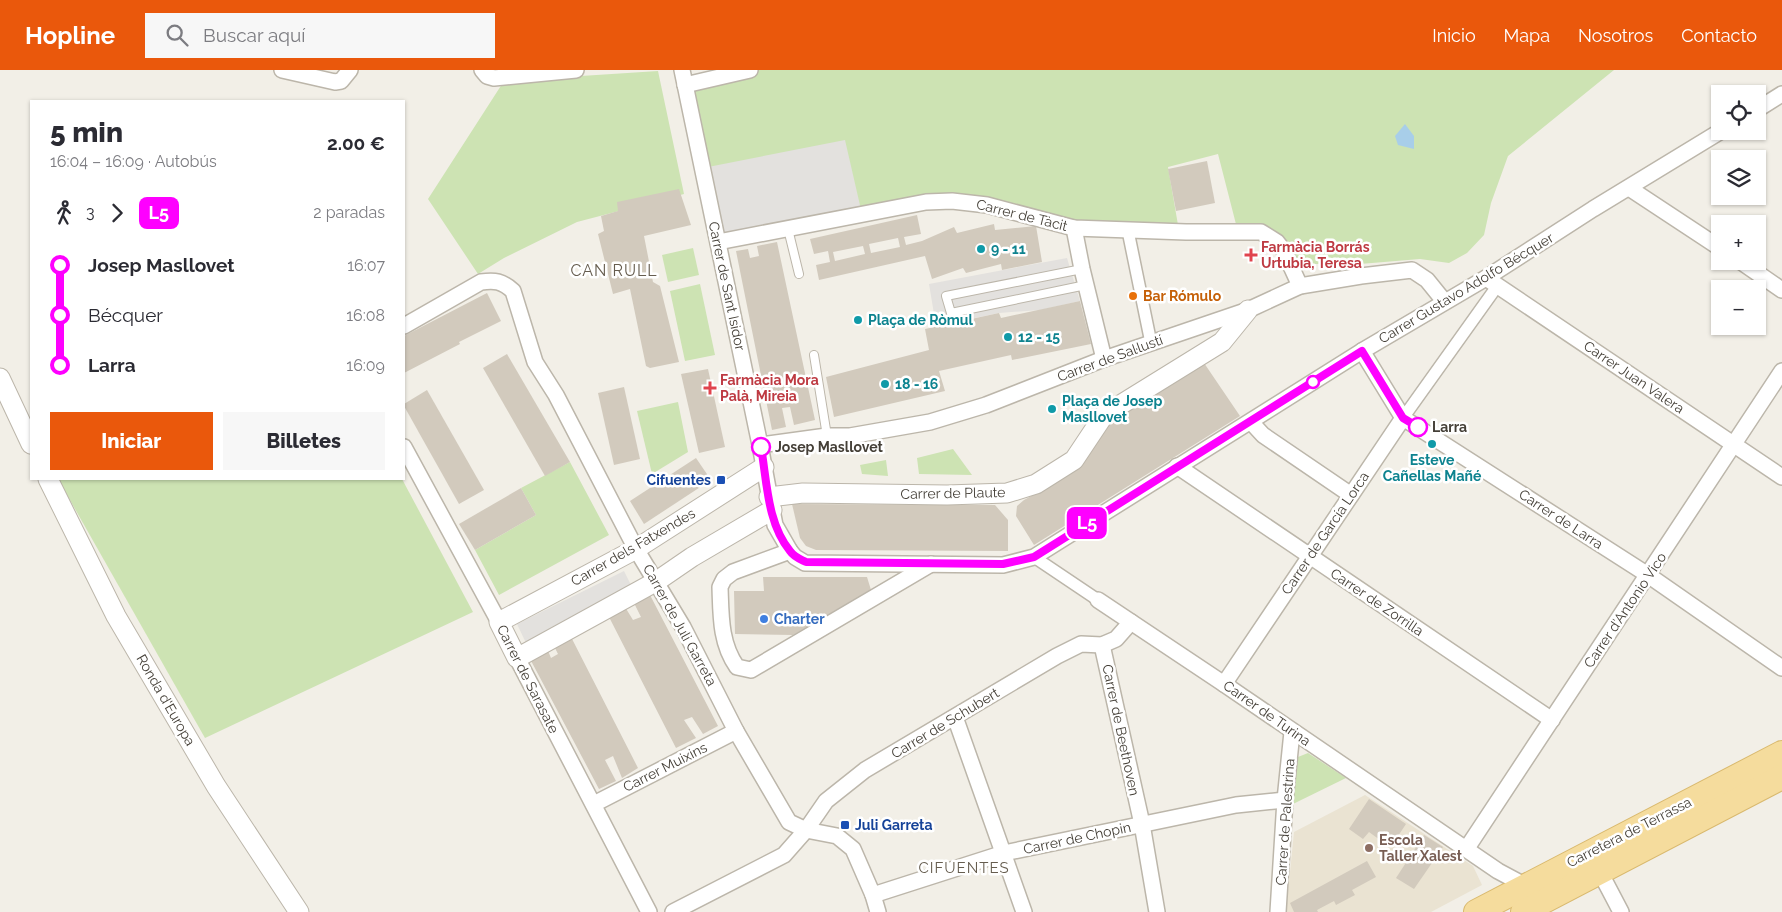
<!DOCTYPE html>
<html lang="es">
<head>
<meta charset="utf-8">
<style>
	:root { --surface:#fff; --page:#f7f7f7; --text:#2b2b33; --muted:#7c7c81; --accent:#ea580c }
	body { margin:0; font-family:Raleway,sans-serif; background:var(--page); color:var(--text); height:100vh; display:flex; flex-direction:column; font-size:19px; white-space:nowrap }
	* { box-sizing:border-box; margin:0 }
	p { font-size:16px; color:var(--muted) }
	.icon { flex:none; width:28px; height:28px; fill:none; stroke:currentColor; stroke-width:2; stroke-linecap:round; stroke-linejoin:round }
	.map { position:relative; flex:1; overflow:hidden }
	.side { position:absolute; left:30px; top:30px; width:375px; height:380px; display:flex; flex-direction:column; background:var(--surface); border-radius:0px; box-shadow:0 1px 4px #0004 }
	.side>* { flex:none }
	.badge { padding:0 10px; border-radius:8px; font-size:18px; line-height:32px }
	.fabs { position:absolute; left:1711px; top:15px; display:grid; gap:10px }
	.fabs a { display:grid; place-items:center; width:55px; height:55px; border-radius:0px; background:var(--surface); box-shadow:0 1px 4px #0004; font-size:25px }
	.map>.badge { position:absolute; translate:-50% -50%; box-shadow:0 0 0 2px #fff }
	.legs { display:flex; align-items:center; gap:8px; height:55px; padding:0 20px; font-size:16px }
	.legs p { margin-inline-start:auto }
	.headline { display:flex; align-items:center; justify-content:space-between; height:85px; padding:0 20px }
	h1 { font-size:28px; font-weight:800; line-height:38px }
	.cta { display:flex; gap:10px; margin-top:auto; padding:10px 20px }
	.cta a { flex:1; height:58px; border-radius:0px; background:var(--accent); color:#fff; font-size:20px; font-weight:800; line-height:58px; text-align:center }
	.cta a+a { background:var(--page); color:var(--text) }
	ul { padding:0 20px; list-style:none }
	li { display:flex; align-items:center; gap:18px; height:50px; font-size:19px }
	li i { display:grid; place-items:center; width:8px; height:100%; margin:0 6px; background:currentColor }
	li i::after { content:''; width:12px; height:12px; margin:-6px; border:4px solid; border-radius:50%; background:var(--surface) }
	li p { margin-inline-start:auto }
	li:first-child i { background:linear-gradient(#0000 50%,currentColor 0) }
	li:last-child i { background:linear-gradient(currentColor 50%,#0000 0) }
	header { display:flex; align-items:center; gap:30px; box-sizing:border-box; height:70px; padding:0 25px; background:var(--accent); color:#fff }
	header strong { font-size:24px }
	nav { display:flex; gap:28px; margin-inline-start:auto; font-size:18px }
	.search { width:350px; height:45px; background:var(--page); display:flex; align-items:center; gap:12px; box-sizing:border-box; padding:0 18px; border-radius:0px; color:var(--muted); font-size:19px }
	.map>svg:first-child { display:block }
	.education { fill:#eae3d2 }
	.green { fill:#cde3b3 }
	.parking { fill:#e3e1de }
	.water { fill:#a8cee9 }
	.building { fill:#d2cabd; fill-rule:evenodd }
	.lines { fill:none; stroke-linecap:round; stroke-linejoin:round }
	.service-casing { stroke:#bcb6aa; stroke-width:10 }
	.pedestrian-casing { stroke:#bcb6aa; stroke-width:14 }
	.minor-casing { stroke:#bcb6aa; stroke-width:18 }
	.tertiary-casing { stroke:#bcb6aa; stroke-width:21 }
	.primary-casing { stroke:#d9b96e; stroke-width:26 }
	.service { stroke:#fff; stroke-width:8 }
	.pedestrian { stroke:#fff; stroke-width:11 }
	.minor { stroke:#fff; stroke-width:15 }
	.tertiary { stroke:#fff; stroke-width:19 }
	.primary { stroke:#f5dc9d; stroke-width:24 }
	.line-1-casing { stroke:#fff; stroke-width:11 }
	.line-1 { stroke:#fe00ff; stroke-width:8 }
	.culture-dot { fill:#0f9aa8; stroke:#fff; stroke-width:2 }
	.health-dot { fill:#e0444e; stroke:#fff; stroke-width:2 }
	.food-dot { fill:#e8710a; stroke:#fff; stroke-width:2 }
	.stop-1-dot { fill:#fff; stroke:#fe00ff; stroke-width:2.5 }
	.transit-dot { fill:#1a4fb4; stroke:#fff; stroke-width:2 }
	.shop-dot { fill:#3f7fe0; stroke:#fff; stroke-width:2 }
	.education-dot { fill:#8d6e63; stroke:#fff; stroke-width:2 }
	.labels { text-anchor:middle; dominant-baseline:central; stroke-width:5; stroke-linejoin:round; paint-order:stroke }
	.street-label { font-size:14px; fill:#443f37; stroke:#fff }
	.health-label { font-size:14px; font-weight:bold; fill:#be3a42; stroke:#fff; text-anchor:start }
	.culture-label { font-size:14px; font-weight:bold; fill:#0d838f; stroke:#fff; text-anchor:start }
	.food-label { font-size:14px; font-weight:bold; fill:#c56008; stroke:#fff; text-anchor:start }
	.stop-label { font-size:14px; font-weight:bold; fill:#443f37; stroke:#fff; text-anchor:start }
	.transit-label { font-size:14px; font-weight:bold; fill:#164399; stroke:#fff; text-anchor:end }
	.shop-label { font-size:14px; font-weight:bold; fill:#366cbe; stroke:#fff; text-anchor:start }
	.education-label { font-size:14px; font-weight:bold; fill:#785e54; stroke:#fff; text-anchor:start }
	.neighbourhood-label { font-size:15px; letter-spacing:1px; fill:#665d4f; stroke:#fff }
	.quarter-label { font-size:16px; letter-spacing:1px; fill:#665d4f; stroke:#fff }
</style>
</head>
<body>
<header>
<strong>Hopline</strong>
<div class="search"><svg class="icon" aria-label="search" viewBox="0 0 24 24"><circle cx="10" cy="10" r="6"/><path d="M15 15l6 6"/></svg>Buscar aquí</div>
<nav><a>Inicio</a><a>Mapa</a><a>Nosotros</a><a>Contacto</a></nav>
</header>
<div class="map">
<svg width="1782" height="842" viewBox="0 0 1782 842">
	<rect width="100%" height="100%" fill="#f2efe7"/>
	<path class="education" d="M1365,725L1473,796L1482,815L1431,842H1286L1294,762Z"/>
	<g class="green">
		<path d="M750,0H1614L1508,86L1491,133L1484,165L1467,183L1449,193L1420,189L1360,194H1305L1284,181L1277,172L1238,162L1218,84L1168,97L1178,155L1128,161L987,135L862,144L703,98L685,15Z"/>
		<path d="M658,1L684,124L577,152L504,188L478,204L428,129L504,11Z"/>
		<path d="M693,178L699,205L668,212L662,185Z"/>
		<path d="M700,214L715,285L685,291L670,221Z"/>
		<path d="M678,332L688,382L652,404L637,341Z"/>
		<path d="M953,379L972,405L919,404L917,388Z"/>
		<path d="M886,390L888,406L862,404L860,395Z"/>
		<path d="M570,392L609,465L499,525L475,480L536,445L521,418Z"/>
		<path d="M58,409H402L473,542L205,668Z"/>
		<path d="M1308,683L1346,708L1293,734L1298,687Z"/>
	</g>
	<g class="parking">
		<path d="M845,70L862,144L718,172L703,98Z"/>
		<path d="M1067,188L1080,231L1040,240L999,243L936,256L929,214Z"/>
		<path d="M624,501L633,519L526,573L517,554Z"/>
	</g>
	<path class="water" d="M1405,54L1414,66V79L1398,75L1395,66Z"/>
	<g class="building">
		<path d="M1207,91L1215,133L1176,141L1168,99Z"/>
		<path d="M679,119L691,155L644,166L653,212L660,216L679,292L650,298L646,296L630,219L613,224L598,164L604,161L601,146L618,141L617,132Z"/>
		<path d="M917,145L921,164L904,167L906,175L922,171L954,157L957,163L994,154L995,160L1036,156L1042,192L1002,200L1001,194L966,203L963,198L932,209L925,186L819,210L816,195L830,192L828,181L814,184L810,169ZM898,168L900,177L871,183L869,174ZM863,176L865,184L835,191L833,182Z"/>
		<path d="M777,172L815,350L794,355L790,337L782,338L786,357L772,360L736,181L748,179L750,188L759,186L757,176Z"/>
		<path d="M487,223L501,251L459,272L460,274L404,303V266Z"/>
		<path d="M1080,231L1091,274L1012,290L1011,285L939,301L945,321L834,347L826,307L929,280L925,259L999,243L1001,248Z"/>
		<path d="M507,284L570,392L545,406L483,298Z"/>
		<path d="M1202,290L1240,346L1034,475L1016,446L1017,436L1024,430L1057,412L1112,345Z"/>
		<path d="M708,299L725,377L699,383L681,304Z"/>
		<path d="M624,317L640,389L614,395L598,323Z"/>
		<path d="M427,320L484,420L459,434L404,336V334Z"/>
		<path d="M696,388L711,410L644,454L630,431Z"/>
		<path d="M521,418L536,445L475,480L459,454Z"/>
		<path d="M792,434L995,435L1008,450V481L816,480L806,476L800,468Z"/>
		<path d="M763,507H867L871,520L793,565L735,564L734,521H764Z"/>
		<path d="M650,525L718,656L703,664L692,647L684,650L696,668L676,678L609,547L625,537L633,550L641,547L634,533Z"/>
		<path d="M570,565L638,698L622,708L613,686L605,690L616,711L599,719L529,587L546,576L551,588L558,584L553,574Z"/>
		<path d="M1369,729L1406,754L1396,769L1384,761L1380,770L1369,762L1363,769L1349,759Z"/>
		<path d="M1424,765L1443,777L1414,819L1396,808Z"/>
		<path d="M1367,791L1376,807L1352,820L1355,825L1336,835L1334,831L1317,840L1318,842H1294L1290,833Z"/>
	</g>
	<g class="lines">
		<g class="service-casing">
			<g id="service">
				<path d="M788,159L799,204"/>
				<path d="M1082,199L946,226L951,243L1086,215"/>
				<path d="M814,285L827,366"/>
			</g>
		</g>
		<g class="pedestrian-casing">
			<g id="pedestrian">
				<path d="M1128,161L1151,273"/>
				<path d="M1403,348L1498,215"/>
				<path d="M1034,487L1098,530"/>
			</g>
		</g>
		<g class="minor-casing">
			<g id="minor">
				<path d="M282,0L335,12L341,11L350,0"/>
				<path d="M482,0L487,6L494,8L576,0"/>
				<path d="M682,0L760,375L772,440L775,455L790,481L795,487L805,493L1003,495L1034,487L1362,281L1486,208L1593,139L1721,61"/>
				<path d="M685,15L750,0"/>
				<path d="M1758,39L1782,24"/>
				<path d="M1629,118L1720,178"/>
				<path d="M1074,158L1082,199L1104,289"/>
				<path d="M718,172L926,132L952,131L987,135L1074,158L1186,162H1261L1277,172L1284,181L1300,216"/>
				<path d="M1740,191L1782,220"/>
				<path d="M1486,208L1782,407"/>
				<path d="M404,256L481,212C495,210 502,211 513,221L535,292L556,325L636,479L683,557L736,661L789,752L806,760L837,766L853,779L873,825L878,842"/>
				<path d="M1362,281L1403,348L1648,505L1782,598"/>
				<path d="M1251,352L1263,365L1351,425"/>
				<path d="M760,375L827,366H850L930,352L986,335L1101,290L1248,240L1300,216L1361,206L1412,200L1427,210L1444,231"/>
				<path d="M404,377L499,552"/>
				<path d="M1177,396L1552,650"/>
				<path d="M790,481L733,502L724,509L720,517C721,545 720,573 737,597L751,600L931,494"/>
				<path d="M1098,530L1224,614L1498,801L1526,816"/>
				<path d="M1102,575L1142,754L1157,842"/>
				<path d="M517,588L649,842"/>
				<path d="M1224,614L1403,348"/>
				<path d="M955,647L1024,842"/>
				<path d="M594,734L736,661"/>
				<path d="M1467,778L1782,301"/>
				<path d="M1600,802L1621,842"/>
				<path d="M873,825L1004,783L1236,735L1285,730"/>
				<path d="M673,842L784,785L806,760L826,731L865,700L1057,586L1081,574L1102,575L1116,569L1131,552"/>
				<path d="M1278,842L1285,730L1292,662"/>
			</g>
		</g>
		<g class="tertiary-casing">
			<g id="tertiary">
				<path d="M0,308L31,374"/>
				<path d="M764,397L636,479L499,552L517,588L657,511L692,487L772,440"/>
				<path d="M48,409L116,546L216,716L299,842"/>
				<path d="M769,427L803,423L947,425L1007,423L1036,414L1074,390L1104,345L1222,272L1248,240"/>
			</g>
		</g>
		<g class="primary-casing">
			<g id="primary">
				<path d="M1476,842L1782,683"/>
				<path d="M1523,842L1782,707"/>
			</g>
		</g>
		<use href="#service" class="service"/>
		<use href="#pedestrian" class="pedestrian"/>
		<use href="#minor" class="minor"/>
		<use href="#tertiary" class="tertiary"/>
		<use href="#primary" class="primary"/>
	</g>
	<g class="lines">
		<g class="line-1-casing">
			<path id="line-1" d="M761,377C767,411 767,453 790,481C794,487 800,489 806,492L1003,494L1034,487L1362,281L1403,348L1418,357"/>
		</g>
		<use href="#line-1" class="line-1"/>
	</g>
	<g class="culture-dot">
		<circle cx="981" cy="179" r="5"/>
		<circle cx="858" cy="250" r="5"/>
		<circle cx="1008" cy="267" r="5"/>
		<circle cx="885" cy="314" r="5"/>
		<circle cx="1052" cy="339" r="5"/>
		<circle cx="1432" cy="374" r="5"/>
	</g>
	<g class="health-dot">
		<path d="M1248.5 177.5h5v5h5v5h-5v5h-5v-5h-5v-5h5z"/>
		<path d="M707.5 310.5h5v5h5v5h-5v5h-5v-5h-5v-5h5z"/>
	</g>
	<circle class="food-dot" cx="1133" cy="226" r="5"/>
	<g class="stop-1-dot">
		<circle cx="1313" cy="312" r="6"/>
		<circle cx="1418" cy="357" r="9"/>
		<circle cx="761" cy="377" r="9"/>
	</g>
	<g class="transit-dot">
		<rect x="716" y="405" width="10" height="10" rx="2.5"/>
		<rect x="840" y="750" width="10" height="10" rx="2.5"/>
	</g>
	<circle class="shop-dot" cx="764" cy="549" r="5"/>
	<circle class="education-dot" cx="1369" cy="778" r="5"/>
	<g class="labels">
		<g class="street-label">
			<text transform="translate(1022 145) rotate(14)">Carrer de Tàcit</text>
			<text transform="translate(727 216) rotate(78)">Carrer de Sant Isidor</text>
			<text transform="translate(1466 218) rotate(-31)">Carrer Gustavo Adolfo Bécquer</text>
			<text transform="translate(1110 288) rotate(-20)">Carrer de Sal·lustí</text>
			<text transform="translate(1634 307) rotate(34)">Carrer Juan Valera</text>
			<text transform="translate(953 423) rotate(-1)">Carrer de Plaute</text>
			<text transform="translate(1561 449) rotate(33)">Carrer de Larra</text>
			<text transform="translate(1325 463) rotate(-56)">Carrer de García Lorca</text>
			<text transform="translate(633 477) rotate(-30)">Carrer dels Fatxendes</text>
			<text transform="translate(1377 532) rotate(34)">Carrer de Zorrilla</text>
			<text transform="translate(1625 540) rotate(-56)">Carrer d'Antonio Vico</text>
			<text transform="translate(680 555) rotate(61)">Carrer de Juli Garreta</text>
			<text transform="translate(528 609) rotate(63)">Carrer de Sarasate</text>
			<text transform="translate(166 630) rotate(60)">Ronda d'Europa</text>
			<text transform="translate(1267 643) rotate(35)">Carrer de Turina</text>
			<text transform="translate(945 653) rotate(-31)">Carrer de Schubert</text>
			<text transform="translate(1121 660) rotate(78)">Carrer de Beethoven</text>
			<text transform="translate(665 697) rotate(-27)">Carrer Muixins</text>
			<text transform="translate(1285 752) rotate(-86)">Carrer de Palestrina</text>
			<text transform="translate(1629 762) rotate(-27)">Carretera de Terrassa</text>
			<text transform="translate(1077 768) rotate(-12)">Carrer de Chopin</text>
		</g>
		<g class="health-label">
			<text x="1261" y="177">Farmàcia Borrás<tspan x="1261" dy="16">Urtubia, Teresa</tspan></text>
			<text x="720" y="310">Farmàcia Mora<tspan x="720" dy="16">Palà, Mireia</tspan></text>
		</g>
		<g class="culture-label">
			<text x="991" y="179">9 - 11</text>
			<text x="868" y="250">Plaça de Ròmul</text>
			<text x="1018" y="267">12 - 15</text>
			<text x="895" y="314">18 - 16</text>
			<text x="1062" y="331">Plaça de Josep<tspan x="1062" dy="16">Masllovet</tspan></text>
			<text x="1432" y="390" text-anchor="middle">Esteve<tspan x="1432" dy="16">Cañellas Mañé</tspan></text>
		</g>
		<g class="food-label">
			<text x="1143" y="226">Bar Rómulo</text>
		</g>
		<g class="stop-label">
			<text x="1432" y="357">Larra</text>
			<text x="775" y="377">Josep Masllovet</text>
		</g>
		<g class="transit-label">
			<text x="711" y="410">Cifuentes</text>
			<text x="855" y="755" text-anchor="start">Juli Garreta</text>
		</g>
		<g class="shop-label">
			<text x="774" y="549">Charter</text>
		</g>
		<g class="education-label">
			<text x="1379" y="770">Escola<tspan x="1379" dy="16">Taller Xalest</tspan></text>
		</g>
		<g class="neighbourhood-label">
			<text x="964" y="798">CIFUENTES</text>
		</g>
		<g class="quarter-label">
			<text x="614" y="200">CAN RULL</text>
		</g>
	</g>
</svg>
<div class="fabs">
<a><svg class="icon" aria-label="locate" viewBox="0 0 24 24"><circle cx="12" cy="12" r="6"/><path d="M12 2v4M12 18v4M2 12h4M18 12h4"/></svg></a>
<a><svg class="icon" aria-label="layers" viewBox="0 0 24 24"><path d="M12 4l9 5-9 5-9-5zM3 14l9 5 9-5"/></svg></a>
<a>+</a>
<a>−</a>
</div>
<b class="badge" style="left:1087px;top:453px;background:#fe00ff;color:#fff">L5</b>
<section class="side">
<div class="headline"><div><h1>5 min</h1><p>16:04 – 16:09 · Autobús</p></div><b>2.00 €</b></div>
<div class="legs"><svg class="icon" aria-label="walk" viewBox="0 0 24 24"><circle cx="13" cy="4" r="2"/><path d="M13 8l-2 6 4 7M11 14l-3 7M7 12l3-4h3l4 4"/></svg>3<svg class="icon" aria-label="forward" viewBox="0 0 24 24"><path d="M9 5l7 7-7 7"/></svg><b class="badge" style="background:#fe00ff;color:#fff">L5</b><p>2 paradas</p></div>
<ul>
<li><i style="color:#fe00ff"></i><b>Josep Masllovet</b><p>16:07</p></li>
<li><i style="color:#fe00ff"></i><span>Bécquer</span><p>16:08</p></li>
<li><i style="color:#fe00ff"></i><b>Larra</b><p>16:09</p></li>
</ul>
<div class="cta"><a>Iniciar</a><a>Billetes</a></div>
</section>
</div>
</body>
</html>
